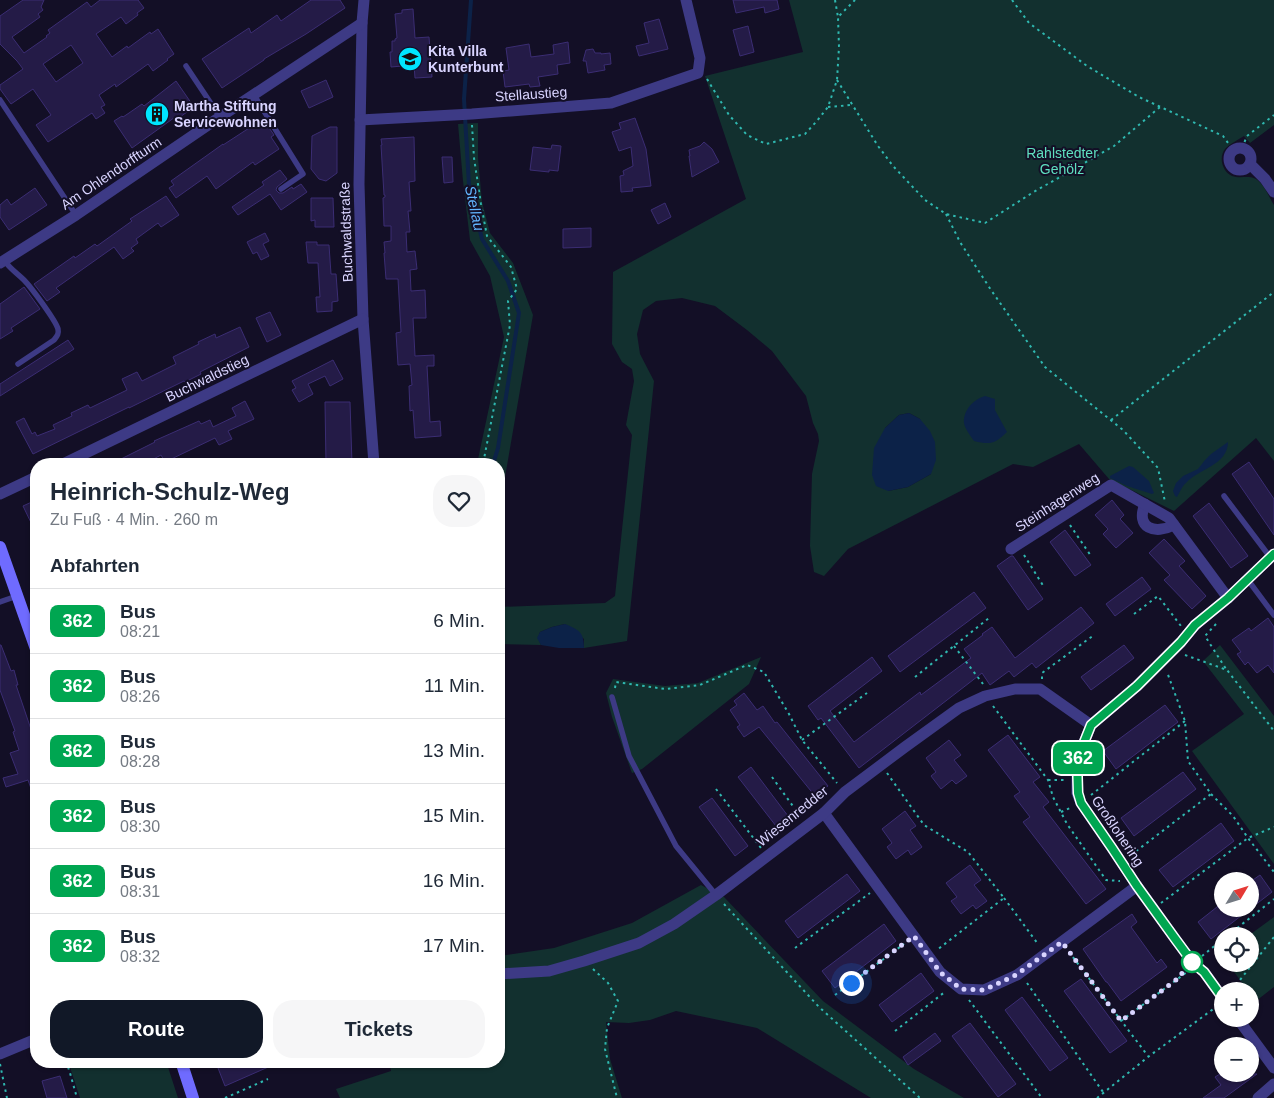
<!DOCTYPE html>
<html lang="de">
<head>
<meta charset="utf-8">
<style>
	:root { --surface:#fff; --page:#f6f6f7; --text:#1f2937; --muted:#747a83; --line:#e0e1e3; --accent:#111827 }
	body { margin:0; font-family:Arial,sans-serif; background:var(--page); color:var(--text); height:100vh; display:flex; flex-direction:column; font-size:19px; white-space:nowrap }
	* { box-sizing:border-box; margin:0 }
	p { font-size:16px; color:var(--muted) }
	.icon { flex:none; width:28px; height:28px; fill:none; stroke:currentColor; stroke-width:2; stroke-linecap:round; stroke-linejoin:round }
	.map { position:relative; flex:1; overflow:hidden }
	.details { position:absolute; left:30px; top:458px; width:475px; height:610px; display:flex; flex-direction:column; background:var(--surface); border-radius:20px; box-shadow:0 1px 4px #0004 }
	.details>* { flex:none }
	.badge { padding:0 10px; border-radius:8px; font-size:18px; line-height:32px }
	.needle { width:32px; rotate:52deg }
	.buttons { position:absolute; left:1214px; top:872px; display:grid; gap:10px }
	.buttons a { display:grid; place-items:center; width:45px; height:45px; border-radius:50%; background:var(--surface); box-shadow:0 1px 4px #0004; font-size:25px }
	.you { position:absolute; width:25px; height:25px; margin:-12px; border:4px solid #fff; border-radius:50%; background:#1a73e8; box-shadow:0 0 0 8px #1a73e833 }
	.map>.badge { position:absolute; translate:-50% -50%; box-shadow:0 0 0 2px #fff }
	h2 { padding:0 20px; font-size:19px; line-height:45px }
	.round { display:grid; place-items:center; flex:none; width:52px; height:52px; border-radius:20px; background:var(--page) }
	.headline { display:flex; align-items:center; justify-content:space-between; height:85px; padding:0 20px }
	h1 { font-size:24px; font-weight:800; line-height:38px }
	.button { display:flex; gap:10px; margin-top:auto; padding:10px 20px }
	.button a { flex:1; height:58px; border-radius:20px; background:var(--accent); color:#fff; font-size:20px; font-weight:800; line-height:58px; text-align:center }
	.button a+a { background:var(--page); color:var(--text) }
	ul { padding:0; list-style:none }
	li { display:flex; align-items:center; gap:15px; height:65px; padding:0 20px; border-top:1px solid var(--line) }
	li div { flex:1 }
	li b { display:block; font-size:19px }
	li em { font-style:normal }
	li .badge { min-width:55px; font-weight:700; text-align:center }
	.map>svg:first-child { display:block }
	.green { fill:#12302f; fill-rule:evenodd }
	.water { fill:#0c2248 }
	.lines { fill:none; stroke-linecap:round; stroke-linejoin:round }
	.stream { stroke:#0c2248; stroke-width:4 }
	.building { fill:#241b47; stroke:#3b2d73; fill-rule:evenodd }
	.path { stroke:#2fb8b0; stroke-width:2; stroke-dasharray:2.5 4; stroke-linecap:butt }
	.lane { stroke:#3d3a85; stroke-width:5.5 }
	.street { stroke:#3d3a85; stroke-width:11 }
	.secondary { stroke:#6f6bff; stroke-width:12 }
	.line-casing { stroke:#fff; stroke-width:11 }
	.line { stroke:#00a651; stroke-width:8 }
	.walk { stroke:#d9d4ff; stroke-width:5; stroke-dasharray:0 9 }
	.stop-dot { fill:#fff; stroke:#00a651; stroke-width:2.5 }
	.labels { text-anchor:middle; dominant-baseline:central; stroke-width:4; stroke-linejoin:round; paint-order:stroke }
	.poi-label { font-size:14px; font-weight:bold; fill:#d9d4ff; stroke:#130f26; text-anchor:start }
	.street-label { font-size:14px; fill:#d9d4ff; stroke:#130f26 }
	.park-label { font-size:14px; fill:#5fe0c0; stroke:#130f26 }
	.water-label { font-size:15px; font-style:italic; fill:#62b6ff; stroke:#130f26 }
</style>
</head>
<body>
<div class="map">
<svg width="1274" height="1098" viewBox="0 0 1274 1098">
	<rect width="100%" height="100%" fill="#130f26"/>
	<g class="green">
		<path d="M789,0H1274V125L1250,143L1244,136C1239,139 1228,145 1225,149C1218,158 1223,172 1232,176C1240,179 1248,175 1256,179C1264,184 1269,197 1274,205V461L1256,438L1174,511L1109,479L1079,444L1033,467L1013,464L848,549L824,576L814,572L810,546L812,474L819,441L818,434L813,423L806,396L772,351L747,330L715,306L682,298L656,301L643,310L637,334L640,354L654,381L627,641L584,648V639L565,624L552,627L540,632L538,638L541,645L499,644V607L605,603L615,596L632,435L626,425L634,381L632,369L622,362L612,344L613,272L746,199L705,76L803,52ZM909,413L920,419L931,474L908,487L888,491L885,428L899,415Z"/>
		<path d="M478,123V158L482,202L490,233L513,263L533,315L499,512V464H477L504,337L490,276L470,240L463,181L458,124Z"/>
		<path d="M1220,645L1274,716V864L1192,751L1244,714L1203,661Z"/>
		<path d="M761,657L749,684L642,769L632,773L612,717L606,693L613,679L665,686L698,683Z"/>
		<path d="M701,885L724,897L823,1001L914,1069L964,1098H871L757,1028L676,1011L650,1020L629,1023L606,1022L610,1059L622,1098H340L336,1089L391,1071L389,1061H499V956L554,948L632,923Z"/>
		<path d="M1274,917V987L1256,1001L1228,964H1250V936H1248Z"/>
		<path d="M68,1061H166L178,1098H80Z"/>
	</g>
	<g class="water">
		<path d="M985,396L995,399V410L1007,432C995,444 990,445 974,441C970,435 965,429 964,423C963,410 974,399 985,396Z"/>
		<path d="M909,413L920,419L930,431L935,442L936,460L931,474L908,487L888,491L876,486L872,475L874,448L885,428L899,415Z"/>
		<path d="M1228,442C1228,465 1198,469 1186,483C1182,486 1180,492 1177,497L1175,496L1173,491L1176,483L1183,476L1198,469L1205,460L1211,454Z"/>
		<path d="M1129,466L1133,467L1149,481L1154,493L1152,494L1127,486L1110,478V476Z"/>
		<path d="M565,624C579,630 584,632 584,648H559L541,645L537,638L540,632L552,627Z"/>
	</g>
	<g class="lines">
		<path class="stream" d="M471,0L464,99L469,185L482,239L508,281L519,313L498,448L493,464"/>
	</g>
	<g class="building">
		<path d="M23,0H44L41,7L43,10L38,14L40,17L12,37L24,53L47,37L46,36L50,33L48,30L87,2L91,7L100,0H138L144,8L137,13L138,15L126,24L121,17L96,34L112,57L127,46L128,48L150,32L151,34L158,29L174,54L167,59L168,60L153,71L148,64L116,87L115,84L99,95L105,105L101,107L105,113L96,119L92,113L48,142L36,125L51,115L33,89L11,104L0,89V85L23,69L17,61L0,44V16ZM71,45L83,63L56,82L43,64Z"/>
		<path d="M311,0H340L345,8L306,34L264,59V60L222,88L202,59L249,28L251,33L277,15L281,21Z"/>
		<path d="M733,0H777L779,9L765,13L764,7L736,13Z"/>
		<path d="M413,9L415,38L429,37L432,77L415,78L414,65L391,67L390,52H392V41H395V39L397,38L395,14L402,13V10Z"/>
		<path d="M659,19L668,49L639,56L636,46L649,43L644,23Z"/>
		<path d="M748,26L754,52L740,56L733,30Z"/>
		<path d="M568,42L570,63L557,65L558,74L538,77L540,86L530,87L529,84L505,87L503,71L509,70L506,48L529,44L531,57L554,54L553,45Z"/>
		<path d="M593,49L595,53H601V54L610,53L611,64L604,65L605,70L588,73L586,61H583L586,50Z"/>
		<path d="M326,80L333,97L309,108L301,91Z"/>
		<path d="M176,81L194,107L180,117L178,115L132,148L114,121L122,116L123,117L129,113L142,104L144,106Z"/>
		<path d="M635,118L646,149L651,186L632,188L633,191L621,192L620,176L624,175L623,171L633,166L631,147L619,151L612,132L621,129L619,123Z"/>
		<path d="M263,119L274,135L271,137L279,149L255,165L253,162L216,189L207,176L176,198L169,188L174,185L171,181L223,144V145Z"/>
		<path d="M330,127H337V173L326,181L319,179L311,169L312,136Z"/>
		<path d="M414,137L415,181L409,182L411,211H408L410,232H406L407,252L415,251L417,269L410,270L411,291L425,290L426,318H413L415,356L434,355V366H427L430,422L440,421L441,436L415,438L413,410L410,411L409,386L412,385L410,364L398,365L396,333L401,332L398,279H386L384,253H385L384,242L391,241V226H384L383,198L385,197V195H384L381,145H382L381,139Z"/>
		<path d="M704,142L712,149L719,162L692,177L689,156H690L689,150L700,146Z"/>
		<path d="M552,145L561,146L558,171L549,170V172L530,170L533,147L551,149Z"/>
		<path d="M442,157H452L453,182L444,183Z"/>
		<path d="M280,170L287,179L277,187L276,190L279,193H283L292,187L293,189L301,184L307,192L281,210L270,194L238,215L232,207L264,185L262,182Z"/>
		<path d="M35,188L47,205L9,230L0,217V205L7,199L11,205Z"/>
		<path d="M166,196L179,215L161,227L158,223L136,239L138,243L131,248L134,251L123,259L114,247L56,288L60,292L47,301L34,284L74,256L75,258L95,244L97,246L132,221L130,219Z"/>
		<path d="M311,198H333L334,227H315V220L311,221Z"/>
		<path d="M665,203L671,217L658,224L651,210Z"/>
		<path d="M591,228V247L563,248V229Z"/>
		<path d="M265,233L269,241L263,244L269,256L261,260L257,252L253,254L247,242Z"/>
		<path d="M306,242H317V245H329L331,274H336L338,301L332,302V311L317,312L316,297H320L318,263H308Z"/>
		<path d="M24,287L40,309L11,328L13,331L0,339V304Z"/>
		<path d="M270,312L281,335L267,342L256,318Z"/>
		<path d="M240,327L249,347L200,372L201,374L185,382L184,381L129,408V407L33,454L16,422L24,418L32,434L35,432L37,436L55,429L53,425L72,416L71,413L88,405L90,408L127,390L122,379L137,372L142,381L176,364L173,357L199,344L198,342L215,334L216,338Z"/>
		<path d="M68,340L74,349L0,396V384Z"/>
		<path d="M333,360L343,379L330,386L325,376L308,384L313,394L299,402L292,390L296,388L292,381Z"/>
		<path d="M245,401L254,419L228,431L232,439L219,445L215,438L165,462L161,455L144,464H111L155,442L154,441L199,421L201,424L210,420L213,427L236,416L232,408Z"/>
		<path d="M325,402H350L352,464H326Z"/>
		<path d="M1249,462L1274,499V535L1232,474Z"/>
		<path d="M36,500V533L23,506Z"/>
		<path d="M1112,500L1124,515L1120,519L1133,533L1116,548L1103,534L1108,529L1095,515Z"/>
		<path d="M1209,503L1248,556L1231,568L1193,516Z"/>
		<path d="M1065,530L1091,565L1075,576L1050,542Z"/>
		<path d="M1164,539L1185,561L1179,566L1206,596L1192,609L1164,580L1170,575L1149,553Z"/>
		<path d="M1011,556H1013L1043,599L1028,610L997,566Z"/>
		<path d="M1142,577L1151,589L1115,616L1106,604Z"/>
		<path d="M974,592L986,608L900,672L888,656Z"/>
		<path d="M1081,607L1094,623L1036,668L1032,663L1014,677L1009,671L990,685L982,673L859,768L821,718L818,720L808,706L872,657L882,671L830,711L854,742L920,692L921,695L971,658L964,649L983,635L982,634L992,627L1015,658Z"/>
		<path d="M1268,618L1274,627V673L1268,665L1257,673L1248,662L1245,665L1237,654L1241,652L1232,640L1249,628L1251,631Z"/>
		<path d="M0,645H1L11,671L14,670L18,685H16L36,744V800H35L28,780L6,787L3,778L18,774L10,753L19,750L13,732L15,731L0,690Z"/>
		<path d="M1124,645L1134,658L1091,690L1081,677Z"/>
		<path d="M744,693L757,710L763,706L775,723L777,722L828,786L815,796L759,727L744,737L737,727L740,725L730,710L737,705L734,701Z"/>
		<path d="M1165,705L1178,722L1116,769L1103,751Z"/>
		<path d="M1008,735L1040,777L1033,782L1049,802L1043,807L1106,889L1086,904L1023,822L1030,817L1014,796L1020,792L988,750Z"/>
		<path d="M949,740L961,755L954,760L967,776L956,784L952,780L941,789L931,776L936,772L926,758Z"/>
		<path d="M751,767L788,816L776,826L738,777Z"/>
		<path d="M1183,772L1196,789L1134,836L1121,818Z"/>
		<path d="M712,798L748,846L735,856L699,807Z"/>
		<path d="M905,811L916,826L910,830L922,847L911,855L908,850L896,859L887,847L892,843L882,829Z"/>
		<path d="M1221,823L1234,841L1173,887L1159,870Z"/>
		<path d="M970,865L981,880L974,885L987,901L976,909L973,905L961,914L951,901L957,897L946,883Z"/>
		<path d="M847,874L860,891L798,938L785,921Z"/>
		<path d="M1260,875L1272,892L1211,939L1198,922L1222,903V909H1250V882Z"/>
		<path d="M1132,914L1137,922L1131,927L1157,963L1161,959L1167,967L1121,1001L1107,982H1106L1083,949Z"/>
		<path d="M884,924L896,941L835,988L822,971Z"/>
		<path d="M921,973L934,991L892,1022L879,1005Z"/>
		<path d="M1081,979L1127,1041L1110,1053L1064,991Z"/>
		<path d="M1022,997L1068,1058L1050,1071L1005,1010Z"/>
		<path d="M970,1023L1016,1084L998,1097L952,1036Z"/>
		<path d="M935,1033L941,1041L908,1065L903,1057Z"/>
		<path d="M234,1061H282L225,1086L218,1068Z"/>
		<path d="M1220,1074H1257L1224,1098H1203L1221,1085L1215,1077Z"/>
		<path d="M60,1076L67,1098H47L42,1081Z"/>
	</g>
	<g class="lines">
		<g class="path">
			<path d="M835,0L838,17L855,0"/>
			<path d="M1012,0L1029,23L1087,66L1139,97L1223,136L1233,150"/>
			<path d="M707,79L729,115L747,135L766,144L805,134L816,122L828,107L837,80L839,47L838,17"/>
			<path d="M837,80L878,146L893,166L925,200L946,214L985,223L1032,193L1114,146L1160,107"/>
			<path d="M828,107L851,105"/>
			<path d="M472,125L474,158L481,204L487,236L511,267L517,289L508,301L510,325L483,464"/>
			<path d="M1242,148L1247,136L1274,115"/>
			<path d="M946,214L960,242L991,290L1045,367L1123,430L1158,468L1165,502"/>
			<path d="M1111,420L1274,292"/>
			<path d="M1070,525L1091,556"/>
			<path d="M1024,555L1044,587"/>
			<path d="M1134,614L1158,596L1181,626"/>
			<path d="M1216,624L1205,636L1226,669"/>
			<path d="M954,646L983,684"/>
			<path d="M1185,655L1227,670L1274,731"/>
			<path d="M915,677L989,618"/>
			<path d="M1042,679V673L1094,635"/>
			<path d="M615,688L616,682L665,689L700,685L747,665L764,672L789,714L802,740L837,783"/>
			<path d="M993,706L1048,780L1053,797L1067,824L1106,880L1120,881"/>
			<path d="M802,740L867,693"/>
			<path d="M887,773L924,825L968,852L1004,898L937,950"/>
			<path d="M772,777L800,816"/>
			<path d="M1048,780H1066"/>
			<path d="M716,789L761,848"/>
			<path d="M1211,794L1233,816L1248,838L1274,872"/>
			<path d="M1091,795L1185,721"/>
			<path d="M1061,812L1070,808"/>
			<path d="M1131,855L1211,794L1188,761L1185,721L1167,672"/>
			<path d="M1004,898L1038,944"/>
			<path d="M1161,903L1248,838L1274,827"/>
			<path d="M724,904L819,1007L920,1098"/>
			<path d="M1227,936L1274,899"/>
			<path d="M795,948L870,893"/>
			<path d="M1069,952L1148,1056"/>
			<path d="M1202,956L1222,940"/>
			<path d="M593,969L608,983L618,1001L607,1028L605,1049L617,1098"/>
			<path d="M1027,983L1103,1092"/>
			<path d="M1232,990L1274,937"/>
			<path d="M835,995L904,944"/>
			<path d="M969,1000L1042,1098"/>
			<path d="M1217,1007L1222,1015"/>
			<path d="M1121,1021L1187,972"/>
			<path d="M895,1031L946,991"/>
			<path d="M66,1061L70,1073L77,1098"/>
			<path d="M0,1064L7,1098"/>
			<path d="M225,1098L268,1079"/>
			<path d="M1097,1098L1148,1057L1216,1007"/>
		</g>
		<g class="lane">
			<path d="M186,66L220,117"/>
			<path d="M254,95L303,174L281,189"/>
			<path d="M0,100L76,215"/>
			<path d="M4,260C10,269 17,273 24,280C31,287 56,321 58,329C59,334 57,336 54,340L18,364"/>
			<path d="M1224,496L1270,557"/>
			<path d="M1248,580L1274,615"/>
			<path d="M0,602L17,596"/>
			<path d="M612,697L629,756L676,846L716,895"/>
		</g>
		<g class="street">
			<path d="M364,0L362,23L359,184L363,319L374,464"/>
			<path d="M360,120L472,114L611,103L698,73L700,58L686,0"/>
			<circle cx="1240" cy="159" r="11"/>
			<path d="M1250,164L1265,179L1274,192"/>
			<path d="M0,263L76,215L214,121L362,23"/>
			<path d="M63,464L363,319"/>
			<path d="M0,494L36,477"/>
			<path d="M1145,504C1135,528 1155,535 1174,525"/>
			<path d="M1011,549L1111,485L1169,518L1228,598"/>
			<path d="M824,813L940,972L961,989L984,990L1017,975L1137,886"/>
			<path d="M499,974L549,971L584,961L639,943L674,924L716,895L824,813L845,792L905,747L959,708L985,696L1015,689H1040L1091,725"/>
			<path d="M1222,997L1204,972L1193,963L1176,940L1137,886L1112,848L1081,803L1077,793V760L1091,725L1137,686L1181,642L1195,625L1228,598L1274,554"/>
			<path d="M1238,1019L1274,1068"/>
			<path d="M0,1054L36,1039"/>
			<path d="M1258,1098L1274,1084"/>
		</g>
		<g class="secondary">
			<path d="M0,547L36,649"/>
			<path d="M181,1061L193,1098"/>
		</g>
	</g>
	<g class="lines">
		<g class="line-casing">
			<path id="line" d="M1222,997L1204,972L1193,963L1176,940L1137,886L1112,848L1081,803L1078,793L1077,760L1091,725L1137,686L1181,642L1195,625L1228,598L1274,554"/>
		</g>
		<use href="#line" class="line"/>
		<path class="walk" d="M851,983L914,936L940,972L961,989L984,990L1016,975L1062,942L1121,1021L1176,980L1192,962"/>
	</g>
	<defs>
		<g id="school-disc" transform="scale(1.25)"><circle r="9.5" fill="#00e5ff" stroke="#130f26"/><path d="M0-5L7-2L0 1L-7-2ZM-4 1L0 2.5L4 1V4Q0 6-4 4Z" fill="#111"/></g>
		<g id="building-disc" transform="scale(1.25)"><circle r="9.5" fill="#00e5ff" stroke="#130f26"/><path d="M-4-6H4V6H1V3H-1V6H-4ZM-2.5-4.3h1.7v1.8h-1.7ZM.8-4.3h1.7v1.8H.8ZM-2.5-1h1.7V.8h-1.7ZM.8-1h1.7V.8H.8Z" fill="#111"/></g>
	</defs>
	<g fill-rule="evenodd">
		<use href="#school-disc" x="410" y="59"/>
		<use href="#building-disc" x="157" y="114"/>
	</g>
	<circle class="stop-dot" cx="1192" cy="962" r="10"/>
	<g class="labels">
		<g class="poi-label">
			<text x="428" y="51">Kita Villa<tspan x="428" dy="16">Kunterbunt</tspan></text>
			<text x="174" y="106">Martha Stiftung<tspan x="174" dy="16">Servicewohnen</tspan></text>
		</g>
		<g class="street-label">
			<text transform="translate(531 94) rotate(-4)">Stellaustieg</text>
			<text transform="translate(111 173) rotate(-34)">Am Ohlendorffturm</text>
			<text transform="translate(346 232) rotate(-92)">Buchwaldstraße</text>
			<text transform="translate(207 378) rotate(-26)">Buchwaldstieg</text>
			<text transform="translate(1057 502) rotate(-33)">Steinhagenweg</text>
			<text transform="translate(792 816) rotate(-39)">Wiesenredder</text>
			<text transform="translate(1118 831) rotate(56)">Großlohering</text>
		</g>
		<g class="park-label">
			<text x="1062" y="153">Rahlstedter<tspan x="1062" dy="16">Gehölz</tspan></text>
		</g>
		<g class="water-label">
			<text transform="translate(475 208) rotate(78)">Stellau</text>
		</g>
	</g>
</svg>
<div class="buttons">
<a><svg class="needle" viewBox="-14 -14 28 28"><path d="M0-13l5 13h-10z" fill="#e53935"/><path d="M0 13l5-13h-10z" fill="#747a83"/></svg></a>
<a><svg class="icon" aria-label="locate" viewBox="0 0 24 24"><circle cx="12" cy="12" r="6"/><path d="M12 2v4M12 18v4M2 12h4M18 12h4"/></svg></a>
<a>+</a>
<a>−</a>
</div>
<div class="you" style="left:851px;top:983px"></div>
<b class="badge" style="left:1078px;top:758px;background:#00a651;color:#fff">362</b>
<section class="details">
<div class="headline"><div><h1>Heinrich-Schulz-Weg</h1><p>Zu Fuß · 4 Min. · 260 m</p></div><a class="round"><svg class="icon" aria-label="heart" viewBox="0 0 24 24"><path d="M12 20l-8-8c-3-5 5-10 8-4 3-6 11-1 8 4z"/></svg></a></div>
<h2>Abfahrten</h2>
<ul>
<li><span class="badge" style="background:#00a651;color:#fff">362</span><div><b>Bus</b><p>08:21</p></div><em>6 Min.</em></li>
<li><span class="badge" style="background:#00a651;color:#fff">362</span><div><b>Bus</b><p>08:26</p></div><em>11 Min.</em></li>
<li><span class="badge" style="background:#00a651;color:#fff">362</span><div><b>Bus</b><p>08:28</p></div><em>13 Min.</em></li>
<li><span class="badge" style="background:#00a651;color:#fff">362</span><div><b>Bus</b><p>08:30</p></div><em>15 Min.</em></li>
<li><span class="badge" style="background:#00a651;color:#fff">362</span><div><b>Bus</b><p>08:31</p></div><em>16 Min.</em></li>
<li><span class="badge" style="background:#00a651;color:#fff">362</span><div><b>Bus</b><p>08:32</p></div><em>17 Min.</em></li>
</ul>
<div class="button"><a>Route</a><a>Tickets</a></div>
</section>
</div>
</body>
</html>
